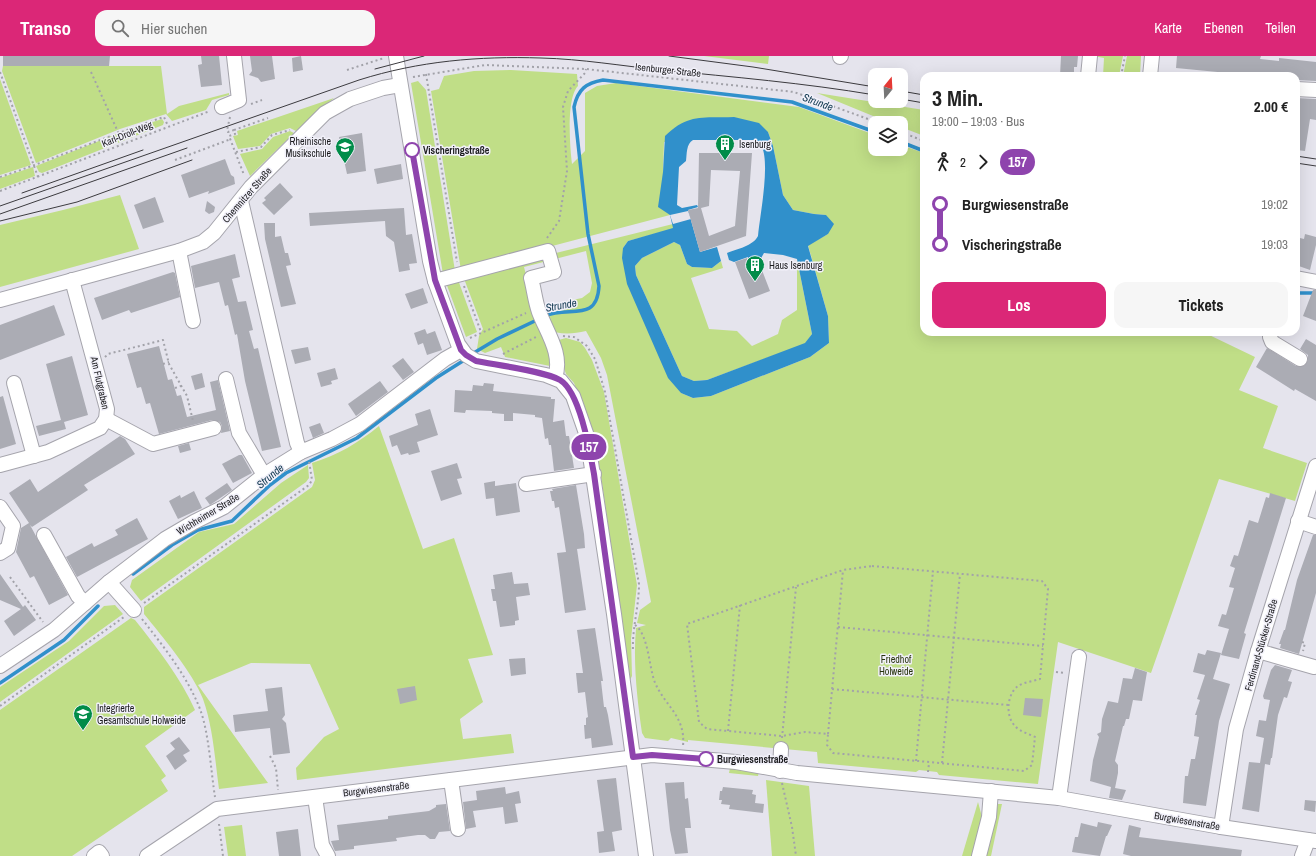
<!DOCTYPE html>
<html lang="de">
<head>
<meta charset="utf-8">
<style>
	:root { --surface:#fff; --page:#f6f6f6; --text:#222; --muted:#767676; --accent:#db2777 }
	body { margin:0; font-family:"Archivo Narrow",sans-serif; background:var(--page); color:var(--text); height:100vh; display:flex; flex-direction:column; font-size:15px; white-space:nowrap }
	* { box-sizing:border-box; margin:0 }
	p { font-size:13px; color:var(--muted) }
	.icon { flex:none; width:22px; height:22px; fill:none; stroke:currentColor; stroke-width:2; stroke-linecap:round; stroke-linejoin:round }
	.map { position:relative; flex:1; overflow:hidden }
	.sheet { position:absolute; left:920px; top:16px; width:380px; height:264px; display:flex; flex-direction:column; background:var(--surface); border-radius:12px; box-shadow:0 4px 16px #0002 }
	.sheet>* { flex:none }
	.badge { padding:0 8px; border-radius:13px; font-size:14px; line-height:26px }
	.needle { width:26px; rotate:18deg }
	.controls { position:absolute; left:868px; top:12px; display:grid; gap:8px }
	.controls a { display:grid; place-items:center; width:40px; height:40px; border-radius:8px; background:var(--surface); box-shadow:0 4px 16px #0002; font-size:20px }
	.map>.badge { position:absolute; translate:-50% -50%; box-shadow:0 0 0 2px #fff }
	.legs { display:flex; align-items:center; gap:6px; height:44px; padding:0 12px; font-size:13px }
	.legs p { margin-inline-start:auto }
	.overview { display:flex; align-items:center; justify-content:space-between; height:68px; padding:0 12px }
	h1 { font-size:22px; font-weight:700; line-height:30px }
	.cta { display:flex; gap:8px; margin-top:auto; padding:8px 12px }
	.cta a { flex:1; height:46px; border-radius:12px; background:var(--accent); color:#fff; font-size:16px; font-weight:700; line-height:46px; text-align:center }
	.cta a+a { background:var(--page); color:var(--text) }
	ul { padding:0 12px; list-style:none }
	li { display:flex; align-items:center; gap:14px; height:40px; font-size:15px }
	li i { display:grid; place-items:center; width:6px; height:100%; margin:0 5px; background:currentColor }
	li i::after { content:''; width:10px; height:10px; margin:-5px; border:3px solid; border-radius:50%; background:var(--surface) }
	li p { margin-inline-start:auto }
	li:first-child i { background:linear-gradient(#0000 50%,currentColor 0) }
	li:last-child i { background:linear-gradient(currentColor 50%,#0000 0) }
	header { display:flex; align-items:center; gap:24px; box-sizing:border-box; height:56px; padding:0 20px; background:var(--accent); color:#fff }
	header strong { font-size:19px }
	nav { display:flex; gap:22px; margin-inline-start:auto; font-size:14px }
	.search { width:280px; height:36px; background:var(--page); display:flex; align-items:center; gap:10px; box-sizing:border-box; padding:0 14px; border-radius:12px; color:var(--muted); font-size:15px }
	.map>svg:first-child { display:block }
	.green { fill:#c0de87; fill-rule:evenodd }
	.water { fill:#3090cb; fill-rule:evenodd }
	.pier { fill:#e5e4ed }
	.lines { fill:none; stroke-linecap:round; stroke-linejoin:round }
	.stream { stroke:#3090cb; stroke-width:3.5 }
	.building { fill:#abacb4; fill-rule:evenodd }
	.minor-casing { stroke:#a5a4ac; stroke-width:16 }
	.path { stroke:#a2a2a9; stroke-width:2; stroke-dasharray:2 3; stroke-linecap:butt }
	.minor { stroke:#fff; stroke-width:14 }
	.tram { stroke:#3c3b3f; stroke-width:1 }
	.line-1-casing { stroke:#fff; stroke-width:9 }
	.line-1 { stroke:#8e44ad; stroke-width:6 }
	.stop-1-dot { fill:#fff; stroke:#8e44ad; stroke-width:2 }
	.labels { text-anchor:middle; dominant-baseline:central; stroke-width:3; stroke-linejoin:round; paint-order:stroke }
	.street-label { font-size:10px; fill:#1c1c1f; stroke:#f2f1fa }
	.poi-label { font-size:10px; fill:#1c1c1f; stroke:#f2f1fa; text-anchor:start }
	.stop-label { font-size:10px; font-weight:bold; fill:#1c1c1f; stroke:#f2f1fa; text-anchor:start }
	.park-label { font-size:10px; fill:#27330c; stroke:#f2f1fa }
	.water-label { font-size:11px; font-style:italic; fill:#0e364e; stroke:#f2f1fa }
</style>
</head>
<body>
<header>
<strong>Transo</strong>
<div class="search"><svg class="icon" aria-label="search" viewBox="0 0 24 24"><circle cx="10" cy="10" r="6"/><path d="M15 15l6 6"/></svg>Hier suchen</div>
<nav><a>Karte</a><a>Ebenen</a><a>Teilen</a></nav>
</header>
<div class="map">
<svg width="1316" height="800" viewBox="0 0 1316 800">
	<rect width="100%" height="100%" fill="#e5e4ed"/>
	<g class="green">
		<path d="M704,0H769L768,8Z"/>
		<path d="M1093,0H1123L1119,20H1103L1104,2Z"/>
		<path d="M1127,0H1141L1140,20H1123Z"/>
		<path d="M3,10H161L167,58L179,50L229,37V39L212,44L206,54L172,65L166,58L120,73L36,107L2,15Z"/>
		<path d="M511,14L577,18L578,30C566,42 570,92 572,108L585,95V37L597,30L616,27L799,51L875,79V93H901V89L924,97V276H1203L1255,301L1239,334L1278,350L1263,392L1307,407L1295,445L1219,423L1151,617L1058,586L1038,728L939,719L937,716L919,714L916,716L818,707L817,696L688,684V686L671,682L668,685L645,682L642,677C637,642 633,607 636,572L646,569L637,567L640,554L651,546L607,319L601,302L586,275C570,279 558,278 543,273L554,305L550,310L505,301L501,291L485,297L477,293L479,280L483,273L463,220L673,168V173L628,185L623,192L681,337L693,342L711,340L810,301L829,287L828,260L808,189L828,178L826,159L814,158L793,154L783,139L773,90L768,76L664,86L663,116L670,159L461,214L431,35L439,33L444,20L474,15ZM586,195L592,227L590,236L582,242L548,249L535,255L524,211Z"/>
		<path d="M0,23L31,109L0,119Z"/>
		<path d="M418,25L426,34L455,215L443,218L411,27Z"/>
		<path d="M817,37L924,54V80L901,71V67H890Z"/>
		<path d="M334,42L296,75L290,72L271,78L260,90L238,93L233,80L238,79L237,75Z"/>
		<path d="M162,63L164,66L163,69L42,117L39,116L36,110L119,77Z"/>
		<path d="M290,75L294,77L250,120L240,98L262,93L273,81Z"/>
		<path d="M33,111L35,120L0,133V122Z"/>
		<path d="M120,139L139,193L0,231V169L63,154Z"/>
		<path d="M674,186L680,189L687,208L692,211L712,212L721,205L723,212L691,222L709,273L737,275L752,290L778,278L782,264L797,254V203L812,278L805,288L707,324L694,325L682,320L636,219L635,210L642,202Z"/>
		<path d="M457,221L477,276L466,281L445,224Z"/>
		<path d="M566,282L580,286L585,292L592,304L604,336L637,529L631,583L632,620L630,624L602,427L593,378L574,327L566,318L555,285Z"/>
		<path d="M379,370L423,493L454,482L493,599L468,603L483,646L460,663L463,683L511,678L514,697L297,724L296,712L324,681L339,673L310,608L251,607L198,629L268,727L219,733C215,704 213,671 203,643C193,617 162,580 144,558V551L312,431L315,424L312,407C338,399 358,387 379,370Z"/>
		<path d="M308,409L309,422L306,426L141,545L130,531L132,524L199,476L234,468L281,427Z"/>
		<path d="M115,549L123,558L0,646V631L69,585L104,550Z"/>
		<path d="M131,562L135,564C158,593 180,621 195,654L145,690L166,720L161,724L168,735L72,800H0V654Z"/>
		<path d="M730,712L759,716L758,720L729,717Z"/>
		<path d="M766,724L809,730L815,800H772Z"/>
		<path d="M978,746L982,761L972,800H962Z"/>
		<path d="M998,748H1002L991,800H985Z"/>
		<path d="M242,769L246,800H228L224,771Z"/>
	</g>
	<path class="water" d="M734,61L759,67L768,76L773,90L783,139L793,154L814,158L826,159L834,168L828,178L808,190L828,260L829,287L810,301L711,340L693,342L681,337L668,322L627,228L622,202L623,192L628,185L673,172L670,159L658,151L663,116L665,80C688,57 704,62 734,61ZM693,84H756C758,86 761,89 762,91C770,109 760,159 758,180C753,190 737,193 727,197L729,204L734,206L748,201L751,209L760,204L764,197L783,199L797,203L812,278L805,287L707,324L694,325L682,320L636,219L635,210L642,202L674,186L680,189L687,208L692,211L712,212L721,205L717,191L700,196L688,154L698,151L697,149L682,152L677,149L679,111L686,105C687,98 686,88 693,84Z"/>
	<path class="pier" d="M688,155L691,163L673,168L670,159Z"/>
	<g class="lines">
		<g class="stream">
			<path d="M901,86L924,95"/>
			<path d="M1296,237H1316"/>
			<path d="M545,260C568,249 597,268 599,230L588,178L574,51C578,33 586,27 603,24L792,46L875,76"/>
			<path d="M472,298L497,283L539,263"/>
			<path d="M133,518L172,489L198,474L232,465L270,429L286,417L357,382L436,322L466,303"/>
			<path d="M0,627L64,584L98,550"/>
		</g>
	</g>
	<g class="building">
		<path d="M3,0H110L109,10H3Z"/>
		<path d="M201,0H219L222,29L201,31L198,9L202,8Z"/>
		<path d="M250,0H272L275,23L261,26L258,22L249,19L252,15Z"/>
		<path d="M301,0L303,14L293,16L292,2Z"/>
		<path d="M1061,0H1078L1077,11H1074V20H1060Z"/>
		<path d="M1177,0H1261L1260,3L1279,5V2L1316,6V25L1296,24V20H1259L1176,12Z"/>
		<path d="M1296,42L1316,43V64L1310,63L1305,95L1296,94Z"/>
		<path d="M362,77L366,115L347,118L339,81Z"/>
		<path d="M699,97H752L746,180L700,196L688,154L698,152ZM711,114L740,115L735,170L709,180L701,152L709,150Z"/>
		<path d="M225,103L231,119L234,121L235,128L208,138L209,135L189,142L181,119Z"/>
		<path d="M401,108L403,123L377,128L374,113Z"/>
		<path d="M280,127L293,141L274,159L262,147L266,144L264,142Z"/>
		<path d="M155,141L164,166L143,173L134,149Z"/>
		<path d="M207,145L215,151L214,156L209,158L205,155Z"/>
		<path d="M404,152L406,179L412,178L417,207L409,208L410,214L399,216L394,186L386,180L385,165L310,170L309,157Z"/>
		<path d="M264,167H275V181L281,180L285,197H288L291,209L286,210L296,248L281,251L265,183Z"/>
		<path d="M1305,178L1316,181V189L1310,214L1296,209V181L1304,183Z"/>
		<path d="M235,198L240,221L232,223L238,246L246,245L253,274L249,275L254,293L258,292L281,391L262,395L245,325L237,278L235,279L228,249L225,250L219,226L195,232L191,210Z"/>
		<path d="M747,202L751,212L760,209L770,235L749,243L735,206Z"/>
		<path d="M173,216L175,217L180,241L131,257L129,254L102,264L94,242Z"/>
		<path d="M423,232L428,247L411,253L405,238Z"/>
		<path d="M1313,234H1316V265L1303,260Z"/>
		<path d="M54,249L65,279L0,304V269Z"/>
		<path d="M425,273L427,278L435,275L442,294L427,299L423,287L418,289L414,277Z"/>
		<path d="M1306,283L1316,289V345L1295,333L1294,335L1256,311L1267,292L1296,310H1304L1308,304V299L1300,293Z"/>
		<path d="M159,290L168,324L172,323L177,340L181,339L187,361L216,354L210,326L218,324L230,375L221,377L222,370L220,366L212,364L159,378L150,347L146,348L141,331L137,332L127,298Z"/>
		<path d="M308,291L311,304L295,308L291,294Z"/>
		<path d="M72,300L88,359L64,366L66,373L39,380L36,370L61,364L46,308Z"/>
		<path d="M403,302L414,316L403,324L392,310Z"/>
		<path d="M335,312L338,323L331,325L332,328L321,331L317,317Z"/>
		<path d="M202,317L205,331L195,334L191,320Z"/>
		<path d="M380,325L388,336L356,360L348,348Z"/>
		<path d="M484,327L494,328L493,335L551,341V343H555L553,366L564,364L566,380H569L574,412L554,415L551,389H549L548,382L545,383L542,362L535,361V359L513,357V365H504V358L492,357V355L466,354L465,357L454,356L455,334L472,335L473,329L483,330Z"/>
		<path d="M3,340L16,388L0,393V341Z"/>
		<path d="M430,353L438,379L417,386L420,396L409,399L408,397L401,399L397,389L392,391L389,380L418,369L415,358Z"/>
		<path d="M320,367L324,377L313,382L309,371Z"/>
		<path d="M120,380L125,383L135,398L84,429L88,434L32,471L30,469L68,539L49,549L34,520L30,522L16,496L21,472L29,467L9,437L30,423L38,436Z"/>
		<path d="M189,387L191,394L180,397L178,390Z"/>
		<path d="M239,399H242L252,417L233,427L222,408Z"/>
		<path d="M457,407L462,422L457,423L462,438L441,445L431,415Z"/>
		<path d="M495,425V430L516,427L520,456L496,460L494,442L486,443L484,427Z"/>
		<path d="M227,427L232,434L210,449L205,442Z"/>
		<path d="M576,429L584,478L585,492L577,493L586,554L565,557L557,497L566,496L559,451L555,452L554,445H552L550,435H553L552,433Z"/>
		<path d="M194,435L202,452L178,463L169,445L180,439L181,442Z"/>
		<path d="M1270,437L1286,442L1244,577L1246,578L1239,603L1221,599L1229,573L1218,570L1222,558L1226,559L1234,532L1229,531L1235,512L1230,510L1234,499L1238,500L1249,464L1258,467L1266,441L1269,442Z"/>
		<path d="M137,462L148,483L77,521L66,501L92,487L94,491L118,479L115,474Z"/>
		<path d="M1313,479H1316V537L1299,598L1280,592L1281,588H1279L1284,574H1285L1297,524Z"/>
		<path d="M512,516L514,528L528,527L530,539L516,541L519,564L515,565V569L500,571L496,545H493L491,533H495L493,519Z"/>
		<path d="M0,518L23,551L25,549L36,564L14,580L4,565L21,553L0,544Z"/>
		<path d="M595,572L603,625H601L604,651H606L608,659L613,689L592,692L591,682L585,683L584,669H586V662L588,661L585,636L578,637L576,617H583L577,574Z"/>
		<path d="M1207,594L1221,597L1213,623L1230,628L1219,665L1206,750L1183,747L1185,720H1188L1191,703H1195L1199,681L1194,680L1197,659H1195L1200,644L1197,643L1205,619L1193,616L1198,597L1205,599Z"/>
		<path d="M525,602L526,618L511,620L509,603Z"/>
		<path d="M1275,609L1292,614L1288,625L1292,626L1287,642L1284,641L1278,659L1272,702H1271L1270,709L1265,708L1259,756L1242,753L1249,706L1260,707L1264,682L1256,680L1259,664L1266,665L1270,644L1264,643L1263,640L1271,614Z"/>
		<path d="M1135,612L1147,616L1142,645L1133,644L1129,663H1126L1124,670H1123L1115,705L1118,709V717L1115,732L1126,734L1122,744L1109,742L1111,731L1090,725L1093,704L1099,681L1097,678L1101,676L1102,663L1108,645L1118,647L1123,622L1132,623Z"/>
		<path d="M415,630L417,644L400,648L397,633Z"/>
		<path d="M282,631L285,659L282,663L286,667L290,697L273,699L270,672L235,676L233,659L268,655L265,633Z"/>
		<path d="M1025,642L1043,643L1041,661L1023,659Z"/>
		<path d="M179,681L190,695L183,699L187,705L175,714L166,700L175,693L170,687Z"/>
		<path d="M616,722L622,774L612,776L615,795L599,797L597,776L604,775L597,724Z"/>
		<path d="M684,726L685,743L688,742L691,772H685L688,797L675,798L670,774L665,727Z"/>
		<path d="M505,731L506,738L519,735L521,747L515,748L518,766L505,768L503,751L473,755L476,771L466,773L463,746L477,744L476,735Z"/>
		<path d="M723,731L753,734L752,738L756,739L755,747L764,748L763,757L729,753L730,749L721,748L722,744H719L720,735H722Z"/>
		<path d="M1305,744L1316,745L1315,756L1304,754Z"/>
		<path d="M446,748L450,775L439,776L435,783H430L425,779H418L396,782L397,785L354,790V793L335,795L334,793L331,785L339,784L337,769L388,763V760L429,755L436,751V749Z"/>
		<path d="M1098,766L1112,769L1107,780H1106L1100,800L1072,796L1075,781H1078L1081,767L1097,771Z"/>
		<path d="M1129,769L1141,772L1139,781L1242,794L1241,800H1131L1123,798Z"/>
		<path d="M298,773L301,800H279L276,776Z"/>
	</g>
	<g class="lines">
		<g class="minor-casing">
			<g id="minor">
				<path d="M396,0L430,205L435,225L458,288L466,299L476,305L546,319L561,325L573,340L587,380L614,558L646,800"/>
				<path d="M840,1L841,0"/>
				<path d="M1088,20L1090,0"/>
				<path d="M1150,20L1152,0"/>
				<path d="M1296,33L1316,34"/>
				<path d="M222,51L239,44L234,0"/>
				<path d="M241,145L297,387L301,396"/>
				<path d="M179,195L193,265"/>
				<path d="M1296,222L1316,226"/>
				<path d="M435,225L548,195L554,216L531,222C534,233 535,245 539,256C547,277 563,298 555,322"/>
				<path d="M0,244L179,195L203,186L214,177L251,131L325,57L350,43L383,32L400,29"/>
				<path d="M1271,276L1270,281L1272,286L1300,303"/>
				<path d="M226,323L239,377L264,419"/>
				<path d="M14,327L34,400"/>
				<path d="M106,363L153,388L214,372"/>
				<path d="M0,409L48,396L100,372L106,363L107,353L72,224"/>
				<path d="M526,428L594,418"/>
				<path d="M0,451L13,470L8,492L0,497"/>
				<path d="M1298,465L1316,471"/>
				<path d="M44,479L78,540L85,547"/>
				<path d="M109,526L134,554"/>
				<path d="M1258,595L1314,611"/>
				<path d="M0,610L54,574L109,526L165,483L194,466L224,451L264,419L301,396L332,383L360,368L445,303L461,294"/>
				<path d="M780,715L781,693"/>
				<path d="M451,724L458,773"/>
				<path d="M315,741L322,789L328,800"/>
				<path d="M1059,742L1079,601"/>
				<path d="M1221,771L1236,673L1258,595L1316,410"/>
				<path d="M94,800L99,796L102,800"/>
				<path d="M147,800L217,753L652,699L736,706L797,717L1059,742L1221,771L1316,785"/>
				<path d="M979,800L989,761L991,735"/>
				<path d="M1302,800L1308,784"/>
			</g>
		</g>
		<g class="path">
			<path d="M347,14L384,2"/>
			<path d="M0,16L38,121"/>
			<path d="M91,16L118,76"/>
			<path d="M426,18L457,206"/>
			<path d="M1121,20L1125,0"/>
			<path d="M413,21L485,9L586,13L794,36L879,67"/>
			<path d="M251,48L262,44"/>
			<path d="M230,61L227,74L228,76L234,74L235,78L229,80L244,119"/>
			<path d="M234,74L268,62"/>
			<path d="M901,76L924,85"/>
			<path d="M236,96L261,91L272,79L290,74"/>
			<path d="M175,104L231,83"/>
			<path d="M0,121C55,103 109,79 164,61L168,70"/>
			<path d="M0,135L210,55"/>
			<path d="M547,182L559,165L567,115L563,51L568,35L585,17L586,13"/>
			<path d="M464,230L481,276"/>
			<path d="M563,280L574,281L587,290L595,303L600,319L605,336L639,528C639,551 632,572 633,595"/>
			<path d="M470,282L526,257"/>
			<path d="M503,298L536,281"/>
			<path d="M105,301L108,298L163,284L169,308L187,340L193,365"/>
			<path d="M163,308L169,306"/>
			<path d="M175,332L181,330"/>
			<path d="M872,510L1042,525L1048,533L1040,623C1034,625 1024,626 1018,630C1007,638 1005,660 1015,670C1019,675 1029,678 1035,681L1032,709L1024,715L833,697L827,689L828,678L805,676L782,680L728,675L707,673L699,666L687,568L843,514Z"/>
			<path d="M10,521L43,566"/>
			<path d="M144,547L309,429L312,424L309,405"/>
			<path d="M142,563C164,591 187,620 200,653C209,677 211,716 215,741"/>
			<path d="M635,569C648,578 649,609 654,624C663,649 686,659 683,690"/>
			<path d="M838,571L1043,590"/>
			<path d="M1302,586L1305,587L1303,595"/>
			<path d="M1056,616L1065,617"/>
			<path d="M832,633L1008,649"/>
			<path d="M0,650L124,561"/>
			<path d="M728,675L740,549"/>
			<path d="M828,678L843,514"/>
			<path d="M782,682L796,531"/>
			<path d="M270,700L276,712L278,734"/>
			<path d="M916,705L933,515"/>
			<path d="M942,707L960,518"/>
			<path d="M928,716L929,707"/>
			<path d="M782,727L792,771L796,800"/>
			<path d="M219,768L223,800"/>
		</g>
		<use href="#minor" class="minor"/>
		<g class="tram">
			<path d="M669,0L753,11L875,31"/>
			<path d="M375,13L424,0"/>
			<path d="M901,35L924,39"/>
			<path d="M901,43L924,47"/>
			<path d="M1296,100L1316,103"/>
			<path d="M1296,107L1316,110"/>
			<path d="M22,137L143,94"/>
			<path d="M0,150L359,24C419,5 479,0 541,2C582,3 622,10 662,14C733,21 804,27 875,39"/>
			<path d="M0,158L187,92"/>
			<path d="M0,165L77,146L192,104"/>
		</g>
	</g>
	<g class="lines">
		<g class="line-1-casing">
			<path id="line-1" d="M412,94L435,224L461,294L466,299L476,305C496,309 544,315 560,324C580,336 590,396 594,418L633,701L652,699L706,703"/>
		</g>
		<use href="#line-1" class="line-1"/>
	</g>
	<defs>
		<g id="building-pin" transform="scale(1)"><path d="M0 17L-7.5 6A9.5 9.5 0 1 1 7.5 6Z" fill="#018c49" stroke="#f2f1fa"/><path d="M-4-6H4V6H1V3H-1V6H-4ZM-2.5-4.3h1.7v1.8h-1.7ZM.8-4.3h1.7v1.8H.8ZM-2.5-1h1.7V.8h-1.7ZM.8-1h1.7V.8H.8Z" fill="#fff"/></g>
		<g id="school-pin" transform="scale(1)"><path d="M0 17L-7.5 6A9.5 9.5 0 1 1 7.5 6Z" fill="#018c49" stroke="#f2f1fa"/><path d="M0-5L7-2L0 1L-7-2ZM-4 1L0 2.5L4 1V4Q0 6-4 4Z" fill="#fff"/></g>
	</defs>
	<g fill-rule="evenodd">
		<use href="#building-pin" x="725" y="88"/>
		<use href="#school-pin" x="345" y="91"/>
		<use href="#building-pin" x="755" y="209"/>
		<use href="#school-pin" x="83" y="658"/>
	</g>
	<g class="stop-1-dot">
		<circle cx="412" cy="94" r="7"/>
		<circle cx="706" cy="703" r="7"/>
	</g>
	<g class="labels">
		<g class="street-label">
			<text transform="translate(668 14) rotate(6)">Isenburger Straße</text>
			<text transform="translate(127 78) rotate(-22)">Karl-Droll-Weg</text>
			<text transform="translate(247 139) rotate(-49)">Chemnitzer Straße</text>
			<text transform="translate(100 327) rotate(77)">Am Flutgraben</text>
			<text transform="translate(208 458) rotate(-31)">Wichheimer Straße</text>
			<text transform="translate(1261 589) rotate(-74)">Ferdinand-Stücker-Straße</text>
			<text transform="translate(376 733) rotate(-7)">Burgwiesenstraße</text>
			<text transform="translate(1187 765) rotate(10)">Burgwiesenstraße</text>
		</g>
		<g class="poi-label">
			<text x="331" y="85" text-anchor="end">Rheinische<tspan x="331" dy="12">Musikschule</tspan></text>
			<text x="739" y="88">Isenburg</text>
			<text x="769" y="209">Haus Isenburg</text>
			<text x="97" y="652">Integrierte<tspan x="97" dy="12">Gesamtschule Holweide</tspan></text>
		</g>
		<g class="stop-label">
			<text x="423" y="94">Vischeringstraße</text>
			<text x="717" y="703">Burgwiesenstraße</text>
		</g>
		<g class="park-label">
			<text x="896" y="603">Friedhof<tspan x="896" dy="12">Holweide</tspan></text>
		</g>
		<g class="water-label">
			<text transform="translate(818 46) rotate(20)">Strunde</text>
			<text transform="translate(561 249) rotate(-10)">Strunde</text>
			<text transform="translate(270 420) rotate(-40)">Strunde</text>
		</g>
	</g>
</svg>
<div class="controls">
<a><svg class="needle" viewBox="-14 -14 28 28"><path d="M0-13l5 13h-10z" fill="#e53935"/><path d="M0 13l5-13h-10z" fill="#767676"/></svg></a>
<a><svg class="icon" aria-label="layers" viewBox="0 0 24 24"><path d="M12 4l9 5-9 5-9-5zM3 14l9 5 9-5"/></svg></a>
</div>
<b class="badge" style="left:589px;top:391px;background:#8e44ad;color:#fff">157</b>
<section class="sheet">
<div class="overview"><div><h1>3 Min.</h1><p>19:00 – 19:03 · Bus</p></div><b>2.00 €</b></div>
<div class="legs"><svg class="icon" aria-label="walk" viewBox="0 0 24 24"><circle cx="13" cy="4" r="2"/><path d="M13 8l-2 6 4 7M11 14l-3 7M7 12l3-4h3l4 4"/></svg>2<svg class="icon" aria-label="forward" viewBox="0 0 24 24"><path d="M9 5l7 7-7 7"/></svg><b class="badge" style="background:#8e44ad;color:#fff">157</b></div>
<ul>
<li><i style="color:#8e44ad"></i><b>Burgwiesenstraße</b><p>19:02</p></li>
<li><i style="color:#8e44ad"></i><b>Vischeringstraße</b><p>19:03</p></li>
</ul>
<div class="cta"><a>Los</a><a>Tickets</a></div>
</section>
</div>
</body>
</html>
